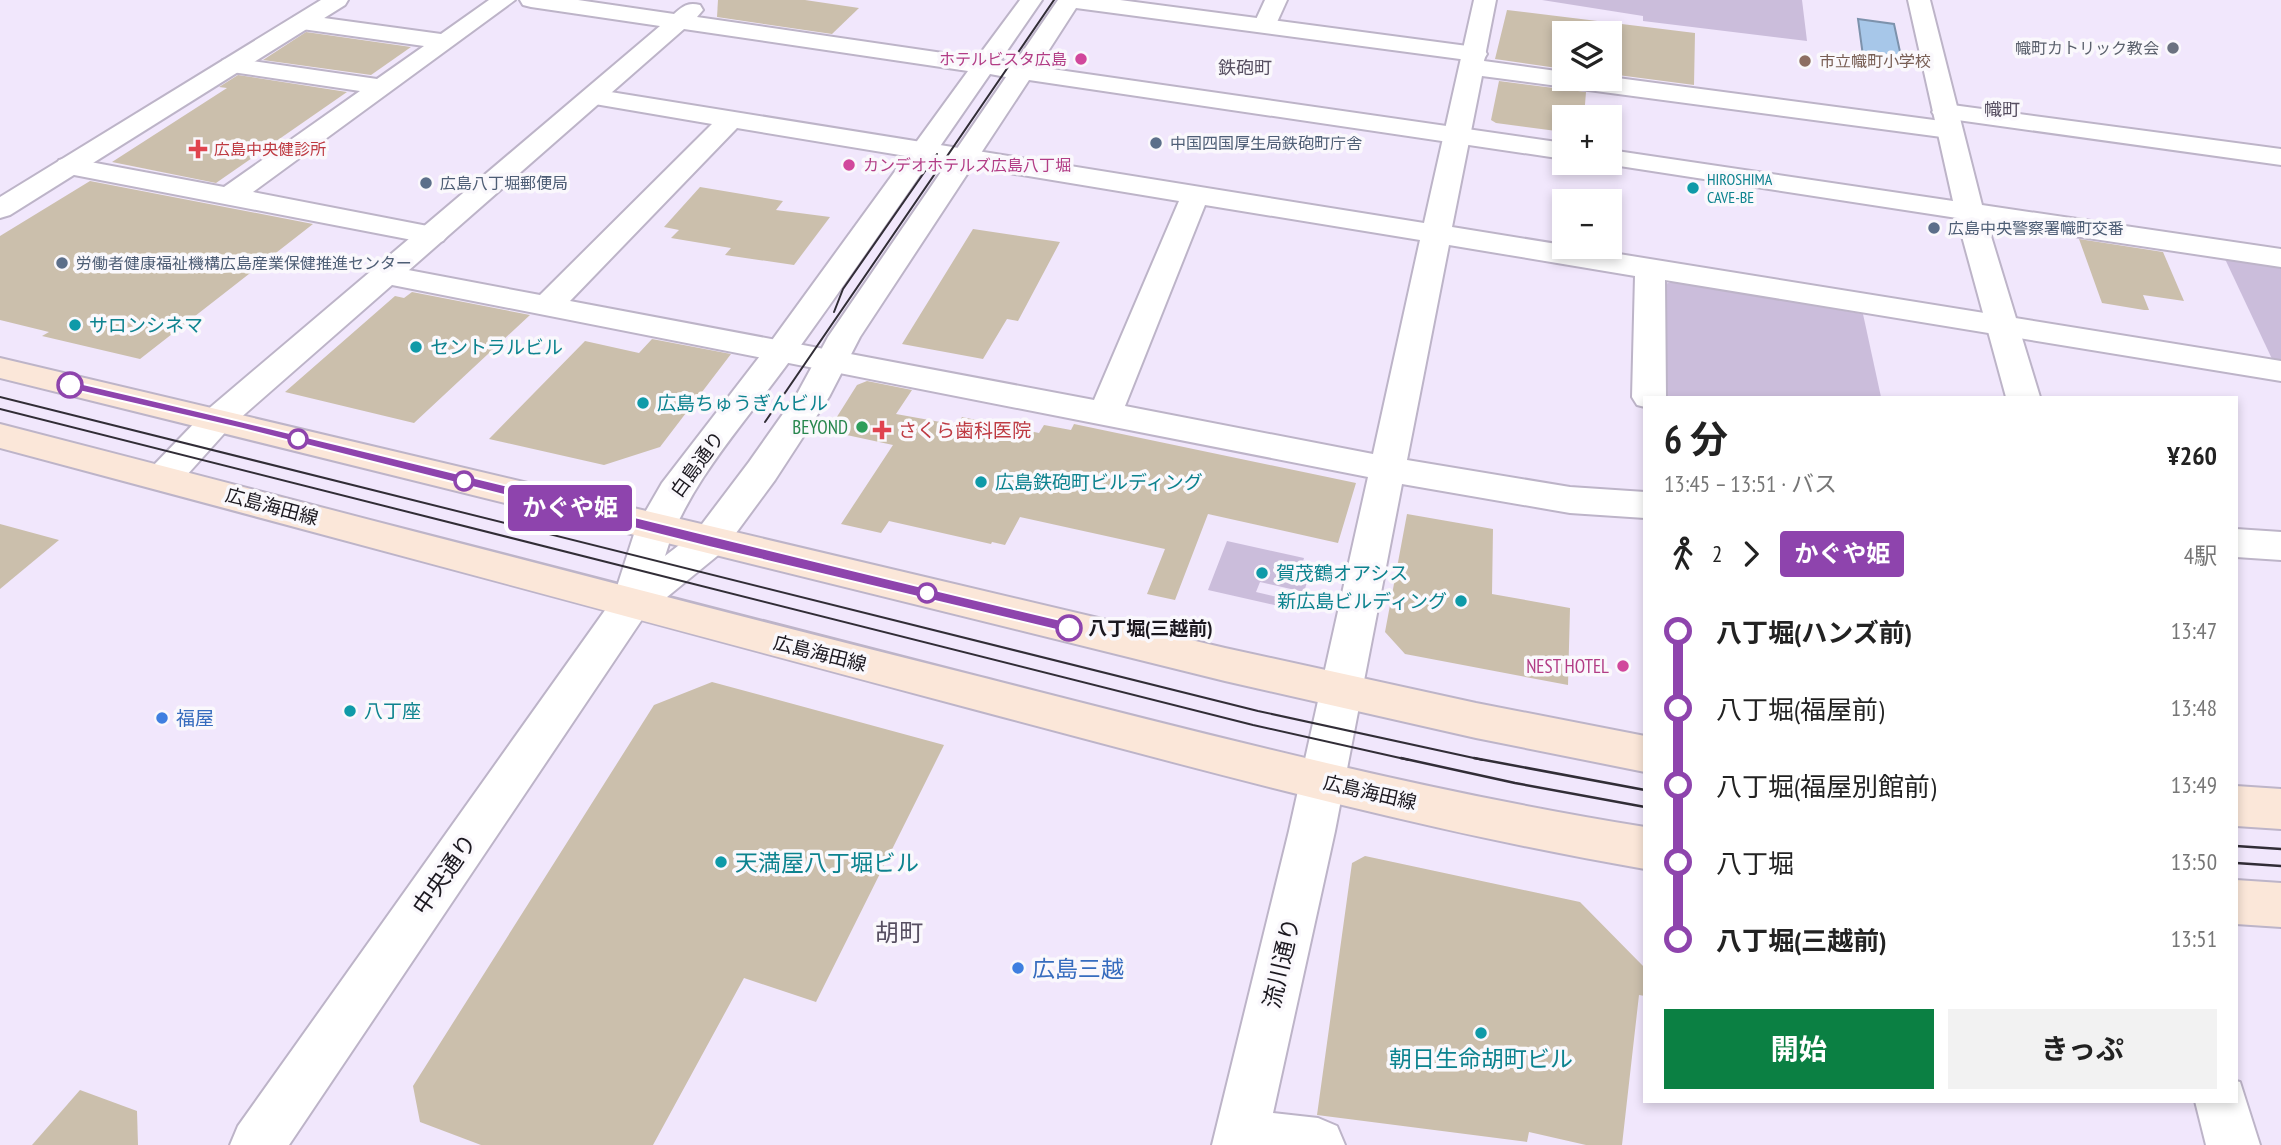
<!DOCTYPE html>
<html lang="ja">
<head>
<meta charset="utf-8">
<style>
	:root { --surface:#fff; --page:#f2f2f2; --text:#222; --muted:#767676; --accent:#0b8043 }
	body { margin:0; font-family:"PT Sans Narrow","Noto Sans JP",sans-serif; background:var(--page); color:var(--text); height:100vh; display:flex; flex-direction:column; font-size:26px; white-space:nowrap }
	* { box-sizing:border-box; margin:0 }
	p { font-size:23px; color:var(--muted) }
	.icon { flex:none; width:38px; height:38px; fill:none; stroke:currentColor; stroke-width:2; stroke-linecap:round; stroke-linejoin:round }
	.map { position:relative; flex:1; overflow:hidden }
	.drawer { position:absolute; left:1643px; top:396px; width:595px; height:707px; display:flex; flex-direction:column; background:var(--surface); border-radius:0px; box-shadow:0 4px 10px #0003 }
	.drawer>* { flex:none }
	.badge { padding:0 14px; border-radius:5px; font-size:24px; line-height:46px }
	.buttons { position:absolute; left:1552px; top:21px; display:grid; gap:14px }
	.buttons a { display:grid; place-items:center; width:70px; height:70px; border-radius:0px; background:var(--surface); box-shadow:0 4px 10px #0003; font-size:35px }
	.map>.badge { position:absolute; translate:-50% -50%; box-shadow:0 0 0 4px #fff }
	.legs { display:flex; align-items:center; gap:10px; height:77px; padding:0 21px; font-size:23px }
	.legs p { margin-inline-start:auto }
	.overview { display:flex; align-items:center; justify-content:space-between; height:119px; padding:0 21px }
	h1 { font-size:38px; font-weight:700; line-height:52px }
	.action { display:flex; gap:14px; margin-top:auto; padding:14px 21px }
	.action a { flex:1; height:80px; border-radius:0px; background:var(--accent); color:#fff; font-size:28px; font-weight:700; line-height:80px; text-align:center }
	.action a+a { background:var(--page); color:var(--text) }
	ul { padding:0 21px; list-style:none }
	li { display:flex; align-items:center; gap:24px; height:77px; font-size:26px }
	li i { display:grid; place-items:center; width:10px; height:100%; margin:0 9px; background:currentColor }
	li i::after { content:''; width:18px; height:18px; margin:-9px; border:5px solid; border-radius:50%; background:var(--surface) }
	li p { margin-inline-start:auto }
	li:first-child i { background:linear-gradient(#0000 50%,currentColor 0) }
	li:last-child i { background:linear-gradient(currentColor 50%,#0000 0) }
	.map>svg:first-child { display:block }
	.green { fill:#cbbddb }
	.water { fill:#a7c7e9; stroke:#7d92ac; stroke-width:2 }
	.building { fill:#cbbfac }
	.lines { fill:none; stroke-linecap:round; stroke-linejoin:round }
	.minor-casing { stroke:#bdb4c8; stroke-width:4 }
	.tertiary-casing { stroke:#bdb4c8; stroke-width:4 }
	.secondary-casing { stroke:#bdb4c8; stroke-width:4 }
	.minor { fill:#fff; fill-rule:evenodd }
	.tertiary { fill:#fff; fill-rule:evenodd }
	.secondary { fill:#fbe7d9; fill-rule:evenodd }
	.tram-far1 { stroke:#312d36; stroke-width:2 }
	.tram { stroke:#312d36; stroke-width:2.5 }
	.line-1 { fill:#8e44ad; stroke:#fff; stroke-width:2 }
	.worship-dot { fill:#6b7280; stroke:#faf8fc; stroke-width:2.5 }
	.hotel-dot { fill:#d1479c; stroke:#faf8fc; stroke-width:2.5 }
	.education-dot { fill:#8d6e63; stroke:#faf8fc; stroke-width:2.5 }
	.service-dot { fill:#5c6f8a; stroke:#faf8fc; stroke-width:2.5 }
	.health-dot { fill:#e0444e; stroke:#faf8fc; stroke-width:2.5 }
	.culture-dot { fill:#0f9aa8; stroke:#faf8fc; stroke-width:2.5 }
	.stop-1-dot { fill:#fff; stroke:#8e44ad; stroke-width:3.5 }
	.leisure-dot { fill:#2e9e5b; stroke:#faf8fc; stroke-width:2.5 }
	.shop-dot { fill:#3f7fe0; stroke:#faf8fc; stroke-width:2.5 }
	.labels { text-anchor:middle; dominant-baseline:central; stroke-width:7; stroke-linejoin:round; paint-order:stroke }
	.far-worship-label { font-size:16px; fill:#5b616d; stroke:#faf8fc; text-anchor:end }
	.far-hotel-label { font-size:16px; fill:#b23c85; stroke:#faf8fc; text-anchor:end }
	.far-education-label { font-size:16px; fill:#785e54; stroke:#faf8fc; text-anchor:start }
	.far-service-label { font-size:16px; fill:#4e5e75; stroke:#faf8fc; text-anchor:start }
	.far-health-label { font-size:16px; fill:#be3a42; stroke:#faf8fc; text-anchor:start }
	.far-culture-label { font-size:16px; fill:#0d838f; stroke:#faf8fc; text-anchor:start }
	.far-neighbourhood-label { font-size:18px; fill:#574f61; stroke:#faf8fc }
	.culture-label { font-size:19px; fill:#0d838f; stroke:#faf8fc; text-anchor:start }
	.leisure-label { font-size:19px; fill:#27864d; stroke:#faf8fc; text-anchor:end }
	.health-label { font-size:19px; fill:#be3a42; stroke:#faf8fc; text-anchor:start }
	.street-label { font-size:19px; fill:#1b181f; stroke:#faf8fc }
	.stop-label { font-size:19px; font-weight:bold; fill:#1b181f; stroke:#faf8fc; text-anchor:start }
	.hotel-label { font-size:19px; fill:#b23c85; stroke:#faf8fc; text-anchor:end }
	.shop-label { font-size:19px; fill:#366cbe; stroke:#faf8fc; text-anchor:start }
	.near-culture-label { font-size:23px; fill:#0d838f; stroke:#faf8fc; text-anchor:start }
	.near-street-label { font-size:23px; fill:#1b181f; stroke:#faf8fc }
	.near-shop-label { font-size:23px; fill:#366cbe; stroke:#faf8fc; text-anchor:start }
	.near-neighbourhood-label { font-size:24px; fill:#574f61; stroke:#faf8fc }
</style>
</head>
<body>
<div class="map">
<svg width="2281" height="1145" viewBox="0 0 2281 1145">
	<rect width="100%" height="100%" fill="#f1e7fc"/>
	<g class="green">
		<path d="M1542,0H1802L1807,41L1643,21V16Z"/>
		<path d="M2225,259L2281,267V362L2273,361Z"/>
		<path d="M1674,282L1863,314L1881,397H1662L1663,284Z"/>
		<path d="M1227,541L1304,558L1302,565L1317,569L1313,580L1308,579L1304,592L1260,582L1256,592L1281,598L1279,606L1208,590Z"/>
	</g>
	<path class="water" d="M1858,19L1894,24L1902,61L1863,56Z"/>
	<g class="building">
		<path d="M718,0H805L859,8L832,34L717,17Z"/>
		<path d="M1507,10L1695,33L1694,85L1610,74V33H1564V69L1495,59Z"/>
		<path d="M306,32L411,47L371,75L263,60Z"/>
		<path d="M238,75L347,92L216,183L112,162L227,88L219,87Z"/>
		<path d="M1499,81L1586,92L1584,117H1564V132L1496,123L1491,120Z"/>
		<path d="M90,181L313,224L140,359L42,336L49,332L0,320V236Z"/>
		<path d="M700,187L783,201L776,210L830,217L794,265L725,255L731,248L671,238L679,230L664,227Z"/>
		<path d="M973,229L1060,242L1018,321L1007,319L983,359L902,344Z"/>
		<path d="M2079,239L2163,252L2184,301L2143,295L2149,310H2144L2102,303Z"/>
		<path d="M412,292L530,315L414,423L285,392L395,296L404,298Z"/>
		<path d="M652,339L731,354L660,447L604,465L489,439L585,341L639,353Z"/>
		<path d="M867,381L912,390L896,414L957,425L962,417L1039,433L1044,425L1071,430L1074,424L1356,483L1338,543L1208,514L1175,600L1147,594L1165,549L1020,517L1005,545L992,542L991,544L889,521L881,533L841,524L893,445L828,431L857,385Z"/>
		<path d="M1407,514L1493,529L1492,594L1570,608L1568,685L1405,654L1385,632Z"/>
		<path d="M0,524L59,540L0,589Z"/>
		<path d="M712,682L944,745L816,1002L744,978L653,1145H481L420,1122L413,1086L654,705Z"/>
		<path d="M1365,856L1580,902L1645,968V996L1639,995L1622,1145H1586L1529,1132L1527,1142L1317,1115L1352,863Z"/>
		<path d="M80,1090L137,1111L138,1145H32Z"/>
	</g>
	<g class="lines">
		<g class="minor-casing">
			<g id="minor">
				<path d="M489,0H515L253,192L443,229L448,235L443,241L433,244L69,174L59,172L55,166L59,160L69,158L224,187L360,91L232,72L223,70L220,65L223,60L232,58L377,79L424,46L302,29L294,27L290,22L294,17L302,15L441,34Z"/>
				<path d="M1265,0H1287L1273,31H1257L1253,26Z"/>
				<path d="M1474,0H1496L1484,61L1564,72V79L1610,77L1949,122L1958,124L1962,130L1958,136L1949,138L1482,76L1452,227L2281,361V381L1665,280L1666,397H1645V407L1637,405L1632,397L1635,276L1449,245L1407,460L1570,487L1645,492V518L1570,513L1402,484L1335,831L1273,1113L1318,1118L1337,1126L1345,1145H1212L1289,831L1368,477L387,284L376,281L372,275L376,269L387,266L540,295L712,124L583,102L579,97L583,92L592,89L1424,223ZM737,128L1179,201L1094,400L570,301ZM1205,205L1420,240L1373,454L1125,406Z"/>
				<path d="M1945,104L2281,149V165L1936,117L1932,112L1936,107Z"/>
				<path d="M2236,529L2281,532V560L2236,557Z"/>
				<path d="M2236,1081L2240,1082L2260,1145H2206L2195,1101H2236Z"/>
			</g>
		</g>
		<g class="tertiary-casing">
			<g id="tertiary">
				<path d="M321,0H348L345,5L10,215L0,218V197Z"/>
				<path d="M520,0H578L674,14C683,6 688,2 700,5L703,10L697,17L977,58L1020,0H1042L1000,61L1015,63L1058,0H1120L1475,47L1484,49L1487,54L1484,59L1475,61L1076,8L1038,67L1564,143V159L1029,80L860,337L829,397L775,480L722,552L645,615L289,1145H230L238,1126L613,599L636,528L662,483L770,343L968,71L684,29L230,427L177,486L164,489L151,486L146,477L151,468L206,411L660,26L531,7L523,5ZM990,74L1006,77L828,337L797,394L749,462L696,532L665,556C686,485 748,419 791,359C859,265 924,169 990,74Z"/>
				<path d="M1908,0H1930L1982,205L2281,249V267L1987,223L2040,397H2006L1957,218L1600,163H1610V150L1953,201Z"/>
			</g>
		</g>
		<g class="secondary-casing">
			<g id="secondary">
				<path d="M0,358L1225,648L1476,703L1645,736V772L1476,738L1225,681L0,378Z"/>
				<path d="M0,424C327,508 654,595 981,677C1201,733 1421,791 1645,827V869C1418,830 1195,768 973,709C648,623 324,534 0,448Z"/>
				<path d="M2236,786L2281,789V829L2236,826Z"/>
				<path d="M2236,880L2281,883V927L2236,924Z"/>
			</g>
		</g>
		<use href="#minor" class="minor"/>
		<use href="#tertiary" class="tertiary"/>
		<use href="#secondary" class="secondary"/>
		<g class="tram-far1">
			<path d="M834,312L843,289L937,154"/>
			<path d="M0,397L1258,711L1483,760"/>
			<path d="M0,409L1253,725L1409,760"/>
			<path d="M765,422L1054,0"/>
		</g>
		<g class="tram">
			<path d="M1401,758L1515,783L1645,807"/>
			<path d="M1474,758L1645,790"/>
			<path d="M2236,846L2281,849"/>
			<path d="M2236,863L2281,866"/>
		</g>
	</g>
	<path class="line-1" d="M70,381C404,458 736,544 1069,622L1076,628L1069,633L709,547L243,429L66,388L64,385Z"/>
	<circle class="worship-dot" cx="2173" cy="48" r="7"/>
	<g class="hotel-dot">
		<circle cx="1081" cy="59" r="7"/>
		<circle cx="849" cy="165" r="7"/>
		<circle cx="1623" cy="666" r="7"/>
	</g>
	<circle class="education-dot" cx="1805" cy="61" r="7"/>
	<g class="service-dot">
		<circle cx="1156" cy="143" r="7"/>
		<circle cx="426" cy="183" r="7"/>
		<circle cx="1934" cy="228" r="7"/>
		<circle cx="62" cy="263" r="7"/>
	</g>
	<g class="health-dot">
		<path d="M194.5 138.5h7v7h7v7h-7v7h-7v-7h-7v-7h7z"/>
		<path d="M878.5 419.5h7v7h7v7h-7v7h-7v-7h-7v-7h7z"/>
	</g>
	<g class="culture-dot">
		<circle cx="1693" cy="188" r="7"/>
		<circle cx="75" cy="325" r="7"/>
		<circle cx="416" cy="347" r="7"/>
		<circle cx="643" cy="403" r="7"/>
		<circle cx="981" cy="482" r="7"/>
		<circle cx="1262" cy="573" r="7"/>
		<circle cx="1461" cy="601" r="7"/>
		<circle cx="350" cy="711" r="7"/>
		<circle cx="721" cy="862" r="7"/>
		<circle cx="1481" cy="1033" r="7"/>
	</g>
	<g class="stop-1-dot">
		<circle cx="70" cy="385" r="12"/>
		<circle cx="298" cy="439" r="9"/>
		<circle cx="464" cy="481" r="9"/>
		<circle cx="927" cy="593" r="9"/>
		<circle cx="1069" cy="628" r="12"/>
	</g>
	<circle class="leisure-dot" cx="862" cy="427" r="7"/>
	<g class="shop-dot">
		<circle cx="162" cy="718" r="7"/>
		<circle cx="1018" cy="968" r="7"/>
	</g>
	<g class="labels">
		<g class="far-worship-label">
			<text x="2159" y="48">幟町カトリック教会</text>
		</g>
		<g class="far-hotel-label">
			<text x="1067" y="59">ホテルビスタ広島</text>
			<text x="863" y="165" text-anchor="start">カンデオホテルズ広島八丁堀</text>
		</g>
		<g class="far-education-label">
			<text x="1819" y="61">市立幟町小学校</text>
		</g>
		<g class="far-service-label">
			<text x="1170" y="143">中国四国厚生局鉄砲町庁舎</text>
			<text x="440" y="183">広島八丁堀郵便局</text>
			<text x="1948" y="228">広島中央警察署幟町交番</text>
			<text x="76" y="263">労働者健康福祉機構広島産業保健推進センター</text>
		</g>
		<g class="far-health-label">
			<text x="214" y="149">広島中央健診所</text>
		</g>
		<g class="far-culture-label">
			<text x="1707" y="179">HIROSHIMA<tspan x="1707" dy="18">CAVE-BE</tspan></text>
		</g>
		<g class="far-neighbourhood-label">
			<text x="1245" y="67">鉄砲町</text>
			<text x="2002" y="109">幟町</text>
		</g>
		<g class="culture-label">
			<text x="89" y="325">サロンシネマ</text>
			<text x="430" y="347">セントラルビル</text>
			<text x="657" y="403">広島ちゅうぎんビル</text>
			<text x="995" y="482">広島鉄砲町ビルディング</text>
			<text x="1276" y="573">賀茂鶴オアシス</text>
			<text x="1447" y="601" text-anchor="end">新広島ビルディング</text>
			<text x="364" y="711">八丁座</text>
		</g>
		<g class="leisure-label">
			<text x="848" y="427">BEYOND</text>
		</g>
		<g class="health-label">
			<text x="898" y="430">さくら歯科医院</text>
		</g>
		<g class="street-label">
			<text transform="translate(697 464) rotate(-54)">白島通り</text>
			<text transform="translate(272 506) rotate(15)">広島海田線</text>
			<text transform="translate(820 653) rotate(14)">広島海田線</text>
			<text transform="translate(1370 792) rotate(13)">広島海田線</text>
		</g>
		<g class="stop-label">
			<text x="1088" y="628">八丁堀(三越前)</text>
		</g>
		<g class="hotel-label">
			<text x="1609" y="666">NEST HOTEL</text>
		</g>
		<g class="shop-label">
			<text x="176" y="718">福屋</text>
		</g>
		<g class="near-culture-label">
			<text x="735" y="862">天満屋八丁堀ビル</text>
			<text x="1481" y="1058" text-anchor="middle">朝日生命胡町ビル</text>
		</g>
		<g class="near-street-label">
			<text transform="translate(444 874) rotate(-55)">中央通り</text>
			<text transform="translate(1281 963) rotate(-77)">流川通り</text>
		</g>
		<g class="near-shop-label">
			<text x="1032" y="968">広島三越</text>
		</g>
		<g class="near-neighbourhood-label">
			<text x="899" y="932">胡町</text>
		</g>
	</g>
</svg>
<div class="buttons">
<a><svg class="icon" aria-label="layers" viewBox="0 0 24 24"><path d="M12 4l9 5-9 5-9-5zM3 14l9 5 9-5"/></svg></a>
<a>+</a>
<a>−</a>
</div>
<b class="badge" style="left:570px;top:508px;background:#8e44ad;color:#fff">かぐや姫</b>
<section class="drawer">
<div class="overview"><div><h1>6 分</h1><p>13:45 – 13:51 · バス</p></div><b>¥260</b></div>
<div class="legs"><svg class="icon" aria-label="walk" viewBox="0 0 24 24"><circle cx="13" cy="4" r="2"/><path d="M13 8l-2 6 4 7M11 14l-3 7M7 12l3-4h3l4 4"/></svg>2<svg class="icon" aria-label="forward" viewBox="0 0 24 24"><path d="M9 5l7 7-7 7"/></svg><b class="badge" style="background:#8e44ad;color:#fff">かぐや姫</b><p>4駅</p></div>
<ul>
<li><i style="color:#8e44ad"></i><b>八丁堀(ハンズ前)</b><p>13:47</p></li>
<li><i style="color:#8e44ad"></i><span>八丁堀(福屋前)</span><p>13:48</p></li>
<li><i style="color:#8e44ad"></i><span>八丁堀(福屋別館前)</span><p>13:49</p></li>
<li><i style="color:#8e44ad"></i><span>八丁堀</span><p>13:50</p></li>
<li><i style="color:#8e44ad"></i><b>八丁堀(三越前)</b><p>13:51</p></li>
</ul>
<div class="action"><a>開始</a><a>きっぷ</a></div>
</section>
</div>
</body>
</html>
